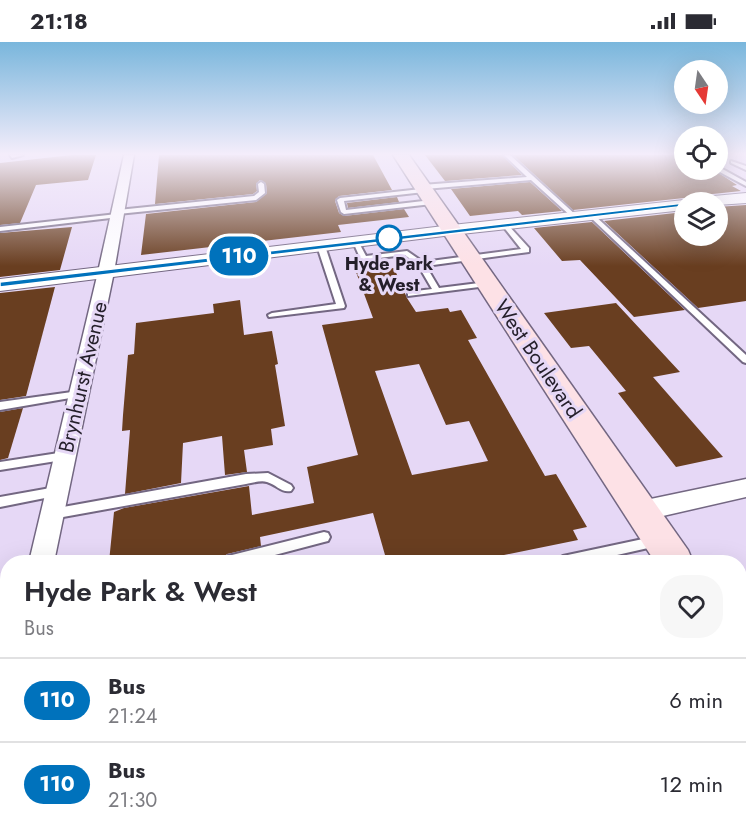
<!DOCTYPE html>
<html lang="en">
<head>
<meta charset="utf-8">
<style>
	:root { --surface:#fff; --page:#f7f7f7; --text:#2b2b33; --muted:#7c7c81; --line:#e1e1e2 }
	body { margin:0; font-family:Jost,sans-serif; background:var(--page); color:var(--text); height:100vh; display:flex; flex-direction:column; font-size:22px; white-space:nowrap }
	* { box-sizing:border-box; margin:0 }
	p { font-size:20px; color:var(--muted) }
	.icon { flex:none; width:33px; height:33px; fill:none; stroke:currentColor; stroke-width:2; stroke-linecap:round; stroke-linejoin:round }
	.map { position:relative; flex:1; overflow:hidden }
	.drawer { position:absolute; left:0px; top:513px; width:747px; height:284px; display:flex; flex-direction:column; background:var(--surface); border-radius:24px 24px 0 0; box-shadow:0 6px 24px #0002 }
	.drawer>* { flex:none }
	.badge { padding:0 12px; border-radius:20px; font-size:21px; line-height:39px }
	.needle { width:39px; rotate:167deg }
	.buttons { position:absolute; left:674px; top:18px; display:grid; gap:12px }
	.buttons a { display:grid; place-items:center; width:54px; height:54px; border-radius:50%; background:var(--surface); box-shadow:0 6px 24px #0002; font-size:30px }
	.map>.badge { position:absolute; translate:-50% -50%; box-shadow:0 0 0 3px #fff }
	.round { display:grid; place-items:center; flex:none; width:63px; height:63px; border-radius:24px; background:var(--page) }
	.summary { display:flex; align-items:center; justify-content:space-between; height:102px; padding:0 24px }
	h1 { font-size:28px; font-weight:600; line-height:45px }
	ul { padding:0; list-style:none }
	li { display:flex; align-items:center; gap:18px; height:84px; padding:0 24px; border-top:2px solid var(--line) }
	li div { flex:1 }
	li b { display:block; font-size:22px }
	li em { font-style:normal }
	li .badge { min-width:66px; font-weight:700; text-align:center }
	.status { display:flex; justify-content:space-between; align-items:center; height:42px; padding:0 30px; background:var(--surface); direction:ltr }
	.status svg { height:16px; fill:currentColor }
	.map>svg:first-child { display:block }
	.building { fill:#693e20; fill-rule:evenodd }
	.lines { fill:none; stroke-linecap:round; stroke-linejoin:round }
	.service-casing { stroke:#736782; stroke-width:4 }
	.minor-casing { stroke:#736782; stroke-width:3 }
	.tertiary-casing { stroke:#736782; stroke-width:2 }
	.secondary-casing { stroke:#736782; stroke-width:3 }
	.service { fill:#fff; fill-rule:evenodd }
	.minor { fill:#fff; fill-rule:evenodd }
	.tertiary { fill:#fff; fill-rule:evenodd }
	.secondary { fill:#fde1e6; fill-rule:evenodd }
	.line { fill:#0072bc; stroke:#fff; stroke-width:1.5 }
	.stop-dot { fill:#fff; stroke:#0072bc; stroke-width:3 }
	.labels { text-anchor:middle; dominant-baseline:central; stroke-width:6; stroke-linejoin:round; paint-order:stroke }
	.far-stop-label { font-size:18px; font-weight:bold; fill:#241f2a; stroke:#e6d8f6 }
	.street-label { font-size:21px; fill:#241f2a; stroke:#e6d8f6 }
</style>
</head>
<body>
<div class="status"><b>21:18</b><svg viewBox="0 0 49 12"><path d="M0 12V9h3v3zM5 12V6h3v6zM10 12V3h3v9zM15 12V0h3v12zM26 1h20v11H26zM47 4h2v5h-2z"/></svg></div>
<div class="map">
<svg width="746" height="796" viewBox="0 0 746 796">
	<rect width="100%" height="100%" fill="#e6d8f6"/>
	<g class="building">
		<path d="M72,113H96L88,138L36,143L20,181L0,183V121Z"/>
		<path d="M159,113H373L392,148L339,154L335,159L339,171L344,174L404,167L409,175L338,183L341,190L141,213L146,172L256,160L267,151L266,142L260,138L256,142L257,149L253,152L155,162Z"/>
		<path d="M425,113H502L522,133L445,139Z"/>
		<path d="M513,113H684V128H714L737,143L732,144L741,149L703,153L693,160L684,156L573,168Z"/>
		<path d="M530,140L562,169L522,173L518,169L470,174L451,147Z"/>
		<path d="M397,155L399,160L348,166L347,161Z"/>
		<path d="M746,163V259L698,266L604,179L684,170V194H717V165Z"/>
		<path d="M592,180L685,268L634,275L580,218L562,219L534,186Z"/>
		<path d="M72,185L60,228L0,235V191Z"/>
		<path d="M394,226L407,256L416,270L448,266L450,270L461,268L477,296L468,298L545,434L556,432L587,485L573,488L578,498L470,520H387L373,471L260,495L261,504L227,512L220,519L212,520H109L114,470L124,466L249,444L252,473L314,461L307,425L358,413L322,283L373,276L356,230ZM419,322L446,383L469,379L488,419L412,433L375,329Z"/>
		<path d="M55,245L26,354L0,358V251Z"/>
		<path d="M240,258L244,293L272,289L278,322L275,323L285,384L271,387L273,403L244,408L247,430L225,433L222,394L183,401L181,441L125,452L130,388L122,389L123,373L128,313L134,312L136,281L214,271L213,262Z"/>
		<path d="M616,261L680,330L653,335L723,415L676,425L618,351L626,349L589,304L571,306L544,271Z"/>
		<path d="M23,366L8,416L0,418V370Z"/>
	</g>
	<g class="lines">
		<g class="service-casing">
			<g id="service">
				<path d="M10,113H23L12,116Z"/>
				<path d="M504,113H510L577,174V176H573L531,138L425,147L427,148L424,150L344,159L346,168L432,158L435,160L432,162L344,172L341,170L337,158L340,156L421,147L419,145L422,143L527,135Z"/>
				<path d="M731,119L746,124V128L731,121Z"/>
				<path d="M717,124L746,140V144L716,128H717Z"/>
				<path d="M261,140L264,142L265,151L256,158L118,172L115,170L118,168L254,154L259,150L258,142Z"/>
				<path d="M117,172L120,174L119,175L0,189V185Z"/>
				<path d="M589,172H593L746,313V321L743,320L589,174Z"/>
				<path d="M505,181L507,182L529,206V210L426,224L439,246L487,240L491,242L487,244L408,254V250L432,247L418,223L405,213L361,218L353,200L358,199L366,214L407,209L423,220L521,207L502,183Z"/>
				<path d="M321,202L325,204L345,264L344,266L269,275L268,273L272,271L336,262L317,204Z"/>
				<path d="M79,349L82,350L84,352L82,354L0,368V360Z"/>
				<path d="M65,410L69,411L70,414L69,417L0,428V420Z"/>
				<path d="M268,431L291,443L293,446L291,449C281,451 277,443 267,440C261,438 252,441 246,442L52,477L48,476L46,472L48,468L52,467L246,432Z"/>
				<path d="M56,445L60,447L62,450L60,453L0,465V455Z"/>
				<path d="M324,490L328,491L330,495L328,499L324,500L248,520H222L224,516L228,514Z"/>
				<path d="M657,494L661,495L663,499L661,503L657,504L586,520H557L559,516L563,514Z"/>
				<path d="M746,533V545L740,546V534Z"/>
				<path d="M8,717V733L0,734V718Z"/>
				<path d="M8,753V770L0,771V755Z"/>
				<path d="M627,789H645L648,796H630Z"/>
			</g>
		</g>
		<g class="minor-casing">
			<g id="minor">
				<path d="M124,113H134L114,230L54,520H29L98,230Z"/>
				<path d="M746,437V455L641,479L633,476L629,469L633,462L641,459Z"/>
				<path d="M8,654V715L0,718V657Z"/>
			</g>
		</g>
		<g class="tertiary-casing">
			<g id="tertiary">
				<path d="M746,151V161L717,163V160H695L703,155Z"/>
				<path d="M684,158L690,160H684V168L452,193L0,249V237L452,183Z"/>
			</g>
		</g>
		<g class="secondary-casing">
			<g id="secondary">
				<path d="M393,113H409L688,508L693,520H655Z"/>
				<path d="M740,595L746,598V646L740,643Z"/>
			</g>
		</g>
		<use href="#service" class="service"/>
		<use href="#minor" class="minor"/>
		<use href="#tertiary" class="tertiary"/>
		<use href="#secondary" class="secondary"/>
	</g>
	<linearGradient id="sky" x2="0" y2="1"><stop stop-color="#79b6dc"/><stop offset="0.5" stop-color="#f4edfb"/><stop offset="1" stop-color="#f4edfb" stop-opacity="0"/></linearGradient>
	<rect width="746" height="224" fill="url(#sky)"/>
	<path class="line" d="M684,161L686,164L0,245V240Z"/>
	<circle class="stop-dot" cx="389" cy="196" r="12"/>
	<g class="labels">
		<g class="far-stop-label">
			<text x="389" y="222">Hyde Park<tspan x="389" dy="21">&amp; West</tspan></text>
		</g>
		<g class="street-label">
			<text transform="translate(538 317) rotate(56)">West Boulevard</text>
			<text transform="translate(83 335) rotate(-77)">Brynhurst Avenue</text>
		</g>
	</g>
</svg>
<div class="buttons">
<a><svg class="needle" viewBox="-14 -14 28 28"><path d="M0-13l5 13h-10z" fill="#e53935"/><path d="M0 13l5-13h-10z" fill="#7c7c81"/></svg></a>
<a><svg class="icon" aria-label="locate" viewBox="0 0 24 24"><circle cx="12" cy="12" r="6"/><path d="M12 2v4M12 18v4M2 12h4M18 12h4"/></svg></a>
<a><svg class="icon" aria-label="layers" viewBox="0 0 24 24"><path d="M12 4l9 5-9 5-9-5zM3 14l9 5 9-5"/></svg></a>
</div>
<b class="badge" style="left:239px;top:214px;background:#0072bc;color:#fff">110</b>
<section class="drawer">
<div class="summary"><div><h1>Hyde Park &amp; West</h1><p>Bus</p></div><a class="round"><svg class="icon" aria-label="heart" viewBox="0 0 24 24"><path d="M12 20l-8-8c-3-5 5-10 8-4 3-6 11-1 8 4z"/></svg></a></div>
<ul>
<li><span class="badge" style="background:#0072bc;color:#fff">110</span><div><b>Bus</b><p>21:24</p></div><em>6 min</em></li>
<li><span class="badge" style="background:#0072bc;color:#fff">110</span><div><b>Bus</b><p>21:30</p></div><em>12 min</em></li>
</ul>
</section>
</div>
</body>
</html>
